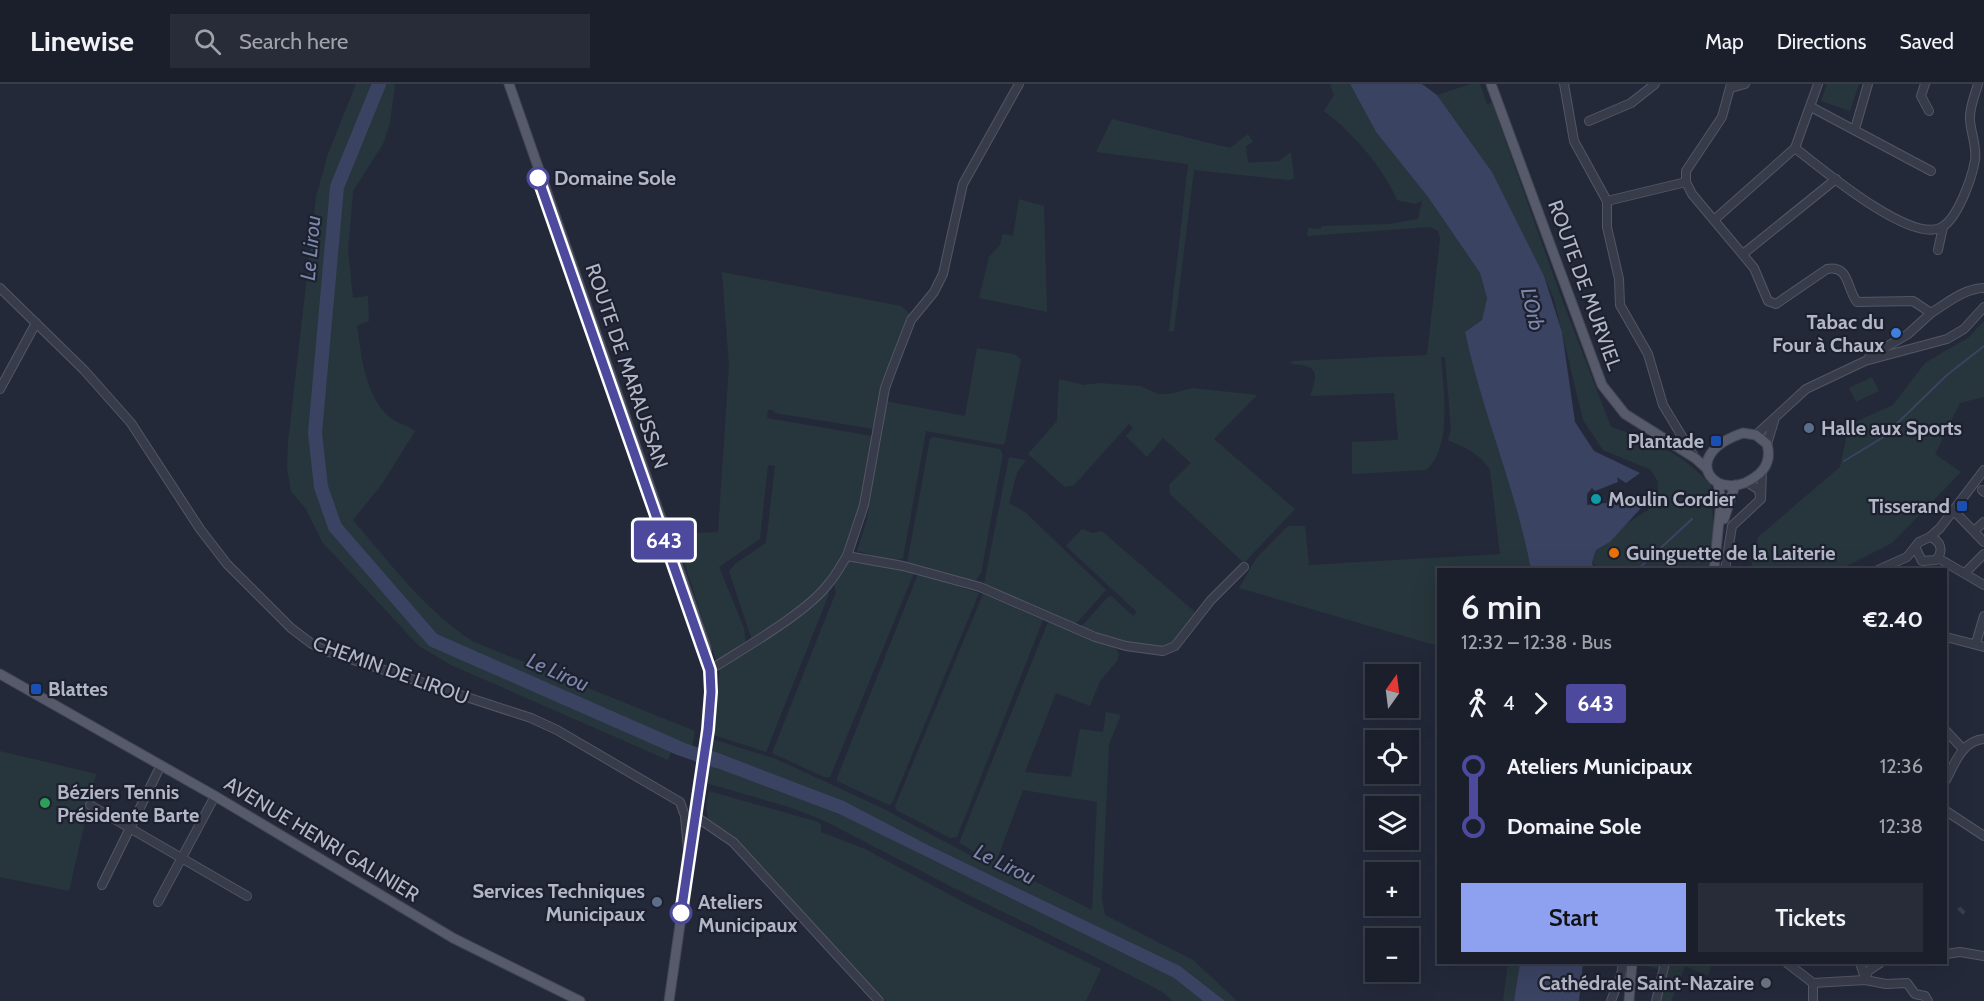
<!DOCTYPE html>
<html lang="en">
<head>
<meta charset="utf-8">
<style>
	:root { --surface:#1b1f2c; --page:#282c38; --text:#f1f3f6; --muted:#a0a2a9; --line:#393d48; --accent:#8ea0f0 }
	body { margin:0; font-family:Cabin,sans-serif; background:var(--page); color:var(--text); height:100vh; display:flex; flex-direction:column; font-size:22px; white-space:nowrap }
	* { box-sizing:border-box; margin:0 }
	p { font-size:20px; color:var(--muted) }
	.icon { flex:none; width:33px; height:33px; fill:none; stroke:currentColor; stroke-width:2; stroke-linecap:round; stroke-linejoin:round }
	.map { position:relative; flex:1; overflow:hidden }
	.drawer { position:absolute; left:1437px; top:484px; width:510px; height:396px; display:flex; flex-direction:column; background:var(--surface); border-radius:0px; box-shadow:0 6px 24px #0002,0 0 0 2px var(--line) }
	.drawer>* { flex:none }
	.badge { padding:0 12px; border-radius:4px; font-size:21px; line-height:39px }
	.needle { width:39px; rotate:14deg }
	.fabs { position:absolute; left:1365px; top:580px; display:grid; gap:12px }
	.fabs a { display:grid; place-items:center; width:54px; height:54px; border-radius:0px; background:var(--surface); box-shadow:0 6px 24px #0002,0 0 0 2px var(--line); font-size:30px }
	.map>.badge { position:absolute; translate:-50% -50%; box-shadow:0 0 0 3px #fff }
	.legs { display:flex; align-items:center; gap:9px; height:66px; padding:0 24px; font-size:20px }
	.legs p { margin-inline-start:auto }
	.head { display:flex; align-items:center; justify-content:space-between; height:102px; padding:0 24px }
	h1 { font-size:33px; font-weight:600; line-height:45px }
	.cta { display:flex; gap:12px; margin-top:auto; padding:12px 24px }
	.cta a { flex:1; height:69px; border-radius:0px; background:var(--accent); color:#111; font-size:24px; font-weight:600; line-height:69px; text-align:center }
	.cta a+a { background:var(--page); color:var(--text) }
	ul { padding:0 24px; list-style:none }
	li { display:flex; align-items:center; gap:21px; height:60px; font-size:22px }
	li i { display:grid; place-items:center; width:9px; height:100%; margin:0 8px; background:currentColor }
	li i::after { content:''; width:15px; height:15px; margin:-8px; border:4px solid; border-radius:50%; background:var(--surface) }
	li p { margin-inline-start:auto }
	li:first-child i { background:linear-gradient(#0000 50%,currentColor 0) }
	li:last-child i { background:linear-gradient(currentColor 50%,#0000 0) }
	header { display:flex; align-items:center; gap:36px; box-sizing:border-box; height:84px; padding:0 30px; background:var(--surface); border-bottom:2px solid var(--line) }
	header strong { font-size:28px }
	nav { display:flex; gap:33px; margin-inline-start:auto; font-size:21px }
	.search { width:420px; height:54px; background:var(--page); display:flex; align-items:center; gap:15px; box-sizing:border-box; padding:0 21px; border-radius:0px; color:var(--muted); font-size:22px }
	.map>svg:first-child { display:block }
	.green { fill:#27363c; fill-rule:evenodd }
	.water { fill:#3a4362 }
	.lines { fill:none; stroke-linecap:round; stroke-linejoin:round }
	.stream { stroke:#3a4362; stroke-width:2 }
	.river { stroke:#3a4362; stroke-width:14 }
	.minor-tunnel { stroke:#393e4f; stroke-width:8; stroke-dasharray:8 4; stroke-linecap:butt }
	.minor-casing { stroke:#535665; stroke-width:10 }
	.major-casing { stroke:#414553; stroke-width:11 }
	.minor { stroke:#383c4a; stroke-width:8 }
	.major { stroke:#565a6a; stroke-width:9 }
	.line-1-casing { stroke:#fff; stroke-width:14 }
	.line-1 { stroke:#4d499d; stroke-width:9 }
	.stop-1-dot { fill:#fff; stroke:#4d499d; stroke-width:3 }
	.shop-dot { fill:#3f7fe0; stroke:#1d212f; stroke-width:2 }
	.service-dot { fill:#5c6f8a; stroke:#1d212f; stroke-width:2 }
	.transit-dot { fill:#1a4fb4; stroke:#1d212f; stroke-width:2 }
	.culture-dot { fill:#0f9aa8; stroke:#1d212f; stroke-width:2 }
	.food-dot { fill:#e8710a; stroke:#1d212f; stroke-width:2 }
	.leisure-dot { fill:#2e9e5b; stroke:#1d212f; stroke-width:2 }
	.worship-dot { fill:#6b7280; stroke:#1d212f; stroke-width:2 }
	.labels { text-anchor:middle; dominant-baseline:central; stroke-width:4.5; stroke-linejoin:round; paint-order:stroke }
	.stop-label { font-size:20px; font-weight:bold; fill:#b3b6c6; stroke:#1d212f; text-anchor:start }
	.street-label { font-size:20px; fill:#b3b6c6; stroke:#1d212f }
	.poi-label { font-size:20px; font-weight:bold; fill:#b3b6c6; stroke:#1d212f; text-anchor:end }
	.water-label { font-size:21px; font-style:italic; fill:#7c87ab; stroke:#1d212f }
</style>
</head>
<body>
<header>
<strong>Linewise</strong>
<div class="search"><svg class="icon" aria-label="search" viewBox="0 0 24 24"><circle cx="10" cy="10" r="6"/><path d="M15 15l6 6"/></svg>Search here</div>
<nav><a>Map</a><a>Directions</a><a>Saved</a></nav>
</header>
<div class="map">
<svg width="1984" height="917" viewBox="0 0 1984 917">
	<rect width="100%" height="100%" fill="#24293a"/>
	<g class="green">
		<path d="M356,0H395L390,39L383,60L353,107L348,166L353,214L368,212L369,237L357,242C361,270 365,310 387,331C395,339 406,340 415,347L382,400L353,436C390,479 426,528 474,558L695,647L692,665L579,617L576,624L671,667L668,676L451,581L419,562L323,459L306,425L291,407L287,384L288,358L316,113L328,70Z"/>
		<path d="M1330,0H1350L1376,48L1428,113L1480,189L1487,214L1482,236L1465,248C1482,328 1516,405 1531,486H1438V562L1239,504L1257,473L1288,442H1305L1309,481L1500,470L1490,386C1479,369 1466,364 1448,356L1451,345L1445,273H1441C1443,304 1453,364 1426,386L1352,390V358L1398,356L1394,309L1310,312C1319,289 1318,281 1291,280L1292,277L1427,271L1440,155L1438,147L1430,143L1307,152L1308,144L1320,145L1322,142L1389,140L1418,135L1422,117L1415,120L1397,116C1383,83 1353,49 1324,27L1334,11Z"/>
		<path d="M1471,0H1480L1487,20L1492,19L1561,213L1611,343L1650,356L1649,360C1674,365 1695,384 1711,401L1714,457L1710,486H1599L1592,478L1596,466L1610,458L1626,440L1648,426L1658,415V398L1651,386L1603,366L1583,336L1554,215L1544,192L1492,88L1437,11Z"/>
		<path d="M1827,0H1859L1850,27L1821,17Z"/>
		<path d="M1112,35L1230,64L1248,50L1253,58L1246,62L1248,79L1279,77L1291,68L1294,95L1289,96L1194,86L1174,247H1169L1188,80L1096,68Z"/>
		<path d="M1019,115L1044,122L1047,228L979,214L989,173L1000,161L1003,150L1013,152Z"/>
		<path d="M722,188L901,222L910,230C892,267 880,304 874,345L775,329L773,326H768L767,334L872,352C871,400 857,462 825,499C805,522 777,540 752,556L729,487L735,480L766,459L775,382L768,381L760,455L719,483L744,544L746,560L720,577L716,576L675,450L718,448L729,282Z"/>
		<path d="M1984,237V313L1960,319L1935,370L1961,388L1892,459L1839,486H1750L1758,453L1840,383L1849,341L1893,321L1925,279L1969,253Z"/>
		<path d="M977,264L1014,270L1021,275L1005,358L1003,361L926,347L903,474L894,477L857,467L867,435L885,317L965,332Z"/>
		<path d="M1872,293L1879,307L1856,318L1849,304Z"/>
		<path d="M1059,295L1084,301L1099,299L1140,302L1158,310H1170L1193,304L1257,311L1214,355L1295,425L1244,479L1170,410L1169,401L1191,379L1163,354L1147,373L1126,352L1133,344L1129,340L1074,401L1065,403L1028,370L1057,337Z"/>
		<path d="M933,353L1000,365L1003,370L981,489L975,497L907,479L930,355Z"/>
		<path d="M1009,373L1026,376L1017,389L1009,419L1026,429L1106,506L1075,541L984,500Z"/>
		<path d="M1082,445L1092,449L1102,447L1196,529L1174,560L1149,567L1080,544L1108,513L1111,512L1133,532L1137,528L1066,462Z"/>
		<path d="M848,477H860L914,489L830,693H824L772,669L836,508L833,498Z"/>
		<path d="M918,490L979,509L892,719L889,721L837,697V694Z"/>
		<path d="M827,507L829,510L766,668L714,651L720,585Z"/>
		<path d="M983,510L1043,536L957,753L950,754L896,726L895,722Z"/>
		<path d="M1048,538L1115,563L1119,570L1117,577L1100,597L1090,622L1056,609L1025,688L1071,693L1080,645L1103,648L1106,628L1121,631L1109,660L1102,815L1105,831L1193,876L1237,917H1225L1180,882L928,761L844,717L710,666L712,655L776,675L882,724L975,774L993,778L959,759ZM1023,706L1097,718L1092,826L996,778Z"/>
		<path d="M0,667L96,690L69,807L0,793Z"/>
		<path d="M706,680L839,730L1174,894L1203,917H1173L1161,907L1087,869L950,802L825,737L792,724L706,699Z"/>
		<path d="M709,707L818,738L821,741V748L865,765L967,820L1101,885L1086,917H886L770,795L734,752L708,735L706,722Z"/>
		<path d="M1508,879H1520L1514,917H1503Z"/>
		<path d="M1632,879H1712L1708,892L1685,882L1671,917H1656L1663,886Z"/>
	</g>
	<g class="water">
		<path d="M1350,0H1422L1437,11L1492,88L1544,192L1562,248L1575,338L1594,367L1640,389L1626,399L1617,393L1618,398L1595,407L1592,404L1587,410V421L1606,419L1636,410L1641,424L1610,458L1596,466L1592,478L1594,486H1531C1516,405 1482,328 1465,248L1482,236L1487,214L1480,189L1428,113L1376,48Z"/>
		<path d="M708,665L844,717L928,761L1180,882L1225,917H1203L1174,894L839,730L706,680Z"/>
		<path d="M1520,879H1583L1579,917H1514Z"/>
	</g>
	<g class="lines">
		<g class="stream">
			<path d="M1844,377L1882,354L1947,291L1984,262"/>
			<path d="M1637,486L1692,435"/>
		</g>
		<path class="river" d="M379,0L337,103L315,349L321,403L335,443L433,556L681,665L716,677"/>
		<path class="minor-tunnel" d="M1960,828L1963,825"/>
		<g class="minor-casing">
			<g id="minor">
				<path d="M1564,0L1574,57L1607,117V143L1619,195L1620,221L1648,270L1663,321L1695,374"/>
				<path d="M1731,0L1722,33L1686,87V98L1692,110L1754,184L1768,217L1776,220L1827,185C1850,181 1846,204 1857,218L1913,217L1931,229C1947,219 1965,204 1984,204"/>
				<path d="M1925,0L1921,12L1929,27"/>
				<path d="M1731,4L1745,0"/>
				<path d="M1811,23L1931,87"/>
				<path d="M1589,37L1631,19L1655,0"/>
				<path d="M1855,45L1868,0"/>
				<path d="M1795,64C1821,84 1908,158 1940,144C1957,137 1972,94 1975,76C1977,62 1971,50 1970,36C1969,24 1975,11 1978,0"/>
				<path d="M1607,117L1686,98"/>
				<path d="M1714,136L1795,64L1818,0"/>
				<path d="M1938,166L1943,143"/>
				<path d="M1743,170L1836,95"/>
				<path d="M0,204L84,286L131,339L200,445L227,480L291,544L312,560L329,568L531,634L557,646L680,718L685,732L688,766"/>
				<path d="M1869,273L1908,250L1931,229"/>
				<path d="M0,305L36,239"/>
				<path d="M1756,351L1806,305L1865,277L1947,255L1964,245L1984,223"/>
				<path d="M1767,360L1774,337"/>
				<path d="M1747,398L1759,406L1760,414"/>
				<path d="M1982,406L1984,408"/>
				<path d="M1953,426L1984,458"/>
				<path d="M1974,447L1984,438"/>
				<path d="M1916,465L1922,477L1936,476C1944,467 1941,457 1930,453"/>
				<path d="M847,472L864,421L885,304L892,285L911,236L934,208L943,190L963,100L1019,0"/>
				<path d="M1938,474L1984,501"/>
				<path d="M1725,486L1732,442L1761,415L1762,387"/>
				<path d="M1878,486L1907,473L1919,458L1930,453L1940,444L1984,386"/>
				<path d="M1965,489L1984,470"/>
				<path d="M1946,553L1984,563"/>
				<path d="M1976,559L1984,532"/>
				<path d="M710,586C742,565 807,529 829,499C836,491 841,481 847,472L903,482L980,503L1095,553L1126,562L1163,567L1175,562L1211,516L1244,483"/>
				<path d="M1946,647L1963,665"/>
				<path d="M1946,696C1955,679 1962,657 1984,655"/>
				<path d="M90,721L247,812"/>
				<path d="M1946,727L1984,752"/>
				<path d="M695,732L733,758L879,917"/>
				<path d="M102,801L161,681"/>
				<path d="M158,818L215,712"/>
				<path d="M1946,870L1960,868L1984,872"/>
				<path d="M1787,879L1813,899V917"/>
				<path d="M1860,879L1865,894"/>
				<path d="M1865,896L1868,887L1880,879"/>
				<path d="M1813,899L1865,896L1886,900L1907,899L1915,910L1925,912L1928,917"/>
				<path d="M1611,917L1621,891L1623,879"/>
				<path d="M1656,917L1665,879"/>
			</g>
		</g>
		<g class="major-casing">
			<g id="major">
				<path d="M509,0L706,563L711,608L708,646L669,917"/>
				<path d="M1491,0L1602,301L1625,330L1695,374L1707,385"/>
				<path d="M1743,349L1756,351L1767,360C1770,371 1768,382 1759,390C1718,425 1674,372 1743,349Z"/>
				<path d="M1724,435L1735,401"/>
				<path d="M1714,486L1721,417L1718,399"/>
				<path d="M0,590L215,712L453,854L580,917"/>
				<path d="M1629,917L1632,879"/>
			</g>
		</g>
		<use href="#minor" class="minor"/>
		<use href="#major" class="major"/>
	</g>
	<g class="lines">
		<g class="line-1-casing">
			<path id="line-1" d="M538,94L710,586L711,608L708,646L681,829"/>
		</g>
		<use href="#line-1" class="line-1"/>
	</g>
	<g class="stop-1-dot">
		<circle cx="538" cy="94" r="10"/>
		<circle cx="681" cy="829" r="10"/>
	</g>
	<circle class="shop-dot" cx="1896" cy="249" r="6"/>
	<g class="service-dot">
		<circle cx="1809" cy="344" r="6"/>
		<circle cx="657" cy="818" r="6"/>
	</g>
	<g class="transit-dot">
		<rect x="1710" y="351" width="12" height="12" rx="3"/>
		<rect x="1956" y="416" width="12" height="12" rx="3"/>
		<rect x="30" y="599" width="12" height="12" rx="3"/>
	</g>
	<circle class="culture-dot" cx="1596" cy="415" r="6"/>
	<circle class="food-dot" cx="1614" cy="469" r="6"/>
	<circle class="leisure-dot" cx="45" cy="719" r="6"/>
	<circle class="worship-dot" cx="1766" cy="899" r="6"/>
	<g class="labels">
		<g class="stop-label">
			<text x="554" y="94">Domaine Sole</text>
			<text x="698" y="818">Ateliers<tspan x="698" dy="23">Municipaux</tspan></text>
		</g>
		<g class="street-label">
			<text transform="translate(1585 201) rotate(70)">ROUTE DE MURVIEL</text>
			<text transform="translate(627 282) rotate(71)">ROUTE DE MARAUSSAN</text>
			<text transform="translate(391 586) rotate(20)">CHEMIN DE LIROU</text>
			<text transform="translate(322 755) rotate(31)">AVENUE HENRI GALINIER</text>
		</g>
		<g class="poi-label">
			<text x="1884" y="238">Tabac du<tspan x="1884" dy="23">Four à Chaux</tspan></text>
			<text x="1821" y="344" text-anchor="start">Halle aux Sports</text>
			<text x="1704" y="357">Plantade</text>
			<text x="1608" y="415" text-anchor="start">Moulin Cordier</text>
			<text x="1950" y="422">Tisserand</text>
			<text x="1626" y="469" text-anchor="start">Guinguette de la Laiterie</text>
			<text x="48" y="605" text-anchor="start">Blattes</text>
			<text x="57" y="708" text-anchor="start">Béziers Tennis<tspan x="57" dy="23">Présidente Barte</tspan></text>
			<text x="645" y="807">Services Techniques<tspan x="645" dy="23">Municipaux</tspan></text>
			<text x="1754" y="899">Cathédrale Saint-Nazaire</text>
		</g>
		<g class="water-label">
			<text transform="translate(310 164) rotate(-85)">Le Lirou</text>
			<text transform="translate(1533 225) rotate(77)">L'Orb</text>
			<text transform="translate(558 588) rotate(24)">Le Lirou</text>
			<text transform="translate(1005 780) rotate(26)">Le Lirou</text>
		</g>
	</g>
</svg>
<div class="fabs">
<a><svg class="needle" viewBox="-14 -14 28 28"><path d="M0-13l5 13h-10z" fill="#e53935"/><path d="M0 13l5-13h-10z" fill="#a0a2a9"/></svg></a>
<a><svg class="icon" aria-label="locate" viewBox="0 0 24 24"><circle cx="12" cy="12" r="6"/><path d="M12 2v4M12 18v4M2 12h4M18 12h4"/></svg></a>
<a><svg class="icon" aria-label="layers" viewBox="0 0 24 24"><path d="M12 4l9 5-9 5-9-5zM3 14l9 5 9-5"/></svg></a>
<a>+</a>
<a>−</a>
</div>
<b class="badge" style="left:664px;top:456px;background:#4d499d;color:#fff">643</b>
<section class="drawer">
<div class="head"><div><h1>6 min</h1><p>12:32 – 12:38 · Bus</p></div><b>€2.40</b></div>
<div class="legs"><svg class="icon" aria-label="walk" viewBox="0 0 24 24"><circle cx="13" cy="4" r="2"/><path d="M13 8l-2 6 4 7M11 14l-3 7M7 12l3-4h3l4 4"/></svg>4<svg class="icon" aria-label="forward" viewBox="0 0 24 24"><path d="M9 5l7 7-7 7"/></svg><b class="badge" style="background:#4d499d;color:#fff">643</b></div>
<ul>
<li><i style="color:#4d499d"></i><b>Ateliers Municipaux</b><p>12:36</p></li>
<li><i style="color:#4d499d"></i><b>Domaine Sole</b><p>12:38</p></li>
</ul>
<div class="cta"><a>Start</a><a>Tickets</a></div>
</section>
</div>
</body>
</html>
